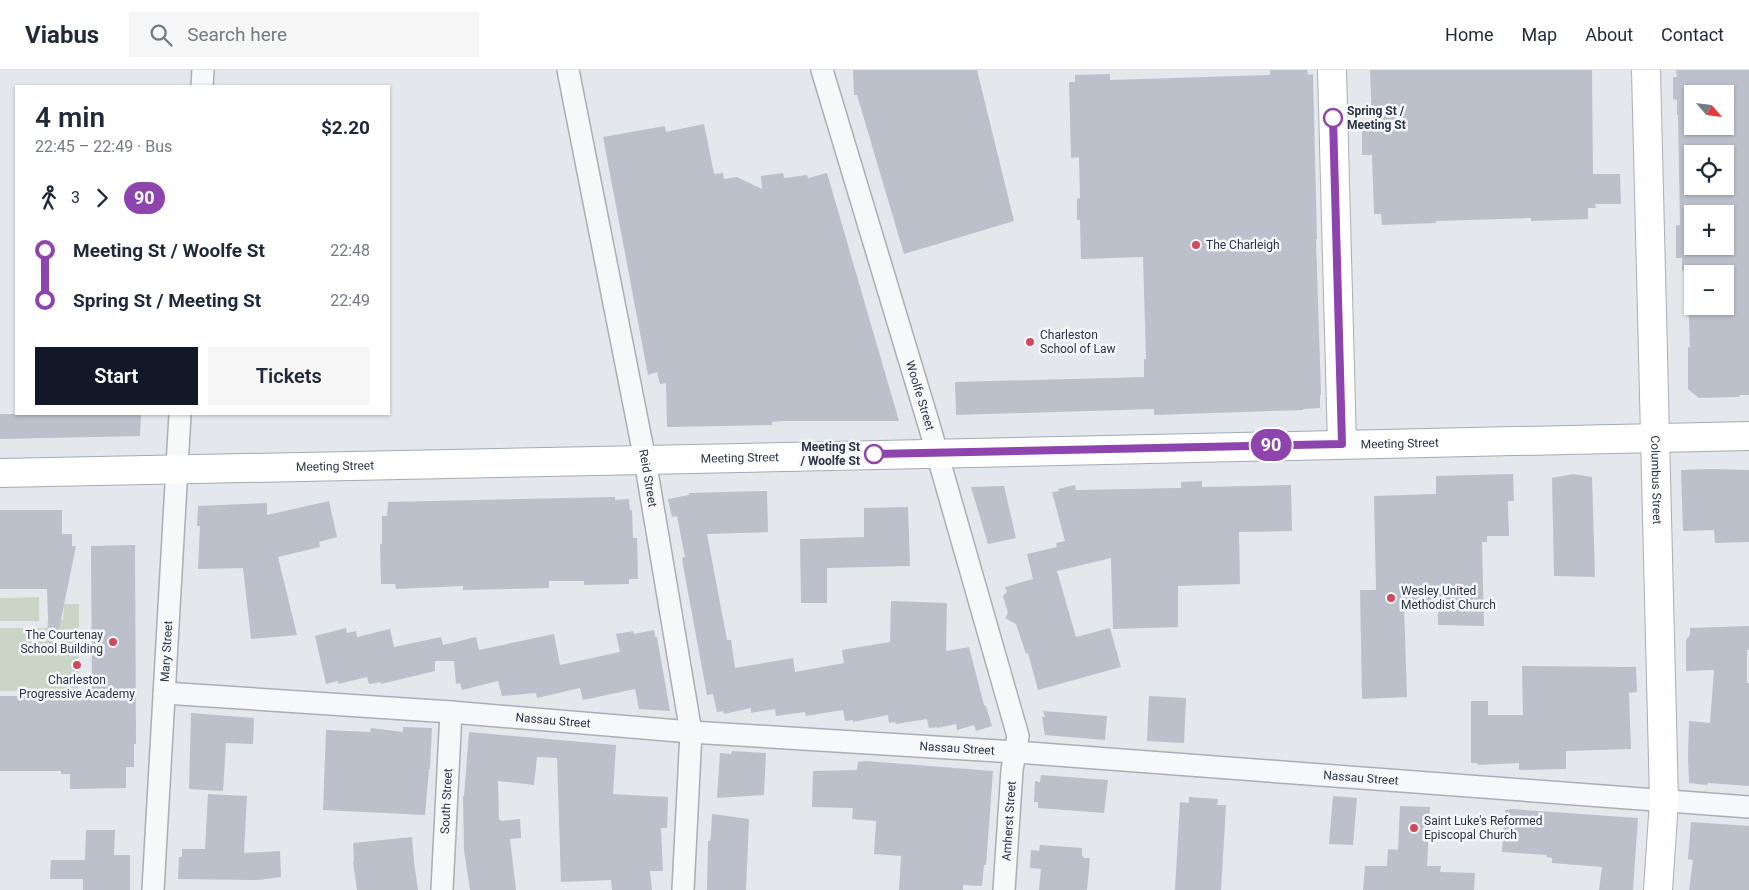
<!DOCTYPE html>
<html lang="en">
<head>
<meta charset="utf-8">
<style>
	:root { --surface:#fff; --page:#f6f6f7; --text:#1f2937; --muted:#747a83; --line:#e0e1e3; --accent:#111827 }
	body { margin:0; font-family:Roboto,sans-serif; background:var(--page); color:var(--text); height:100vh; display:flex; flex-direction:column; font-size:19px; white-space:nowrap }
	* { box-sizing:border-box; margin:0 }
	p { font-size:16px; color:var(--muted) }
	.icon { flex:none; width:28px; height:28px; fill:none; stroke:currentColor; stroke-width:2; stroke-linecap:round; stroke-linejoin:round }
	.map { position:relative; flex:1; overflow:hidden }
	.drawer { position:absolute; left:15px; top:15px; width:375px; height:330px; display:flex; flex-direction:column; background:var(--surface); border-radius:0px; box-shadow:0 1px 4px #0004 }
	.drawer>* { flex:none }
	.badge { padding:0 10px; border-radius:16px; font-size:18px; line-height:32px }
	.needle { width:32px; rotate:118deg }
	.tools { position:absolute; left:1684px; top:15px; display:grid; gap:10px }
	.tools a { display:grid; place-items:center; width:50px; height:50px; border-radius:0px; background:var(--surface); box-shadow:0 1px 4px #0004; font-size:25px }
	.map>.badge { position:absolute; translate:-50% -50%; box-shadow:0 0 0 2px #fff }
	.legs { display:flex; align-items:center; gap:8px; height:55px; padding:0 20px; font-size:16px }
	.legs p { margin-inline-start:auto }
	.headline { display:flex; align-items:center; justify-content:space-between; height:85px; padding:0 20px }
	h1 { font-size:28px; font-weight:600; line-height:38px }
	.cta { display:flex; gap:10px; margin-top:auto; padding:10px 20px }
	.cta a { flex:1; height:58px; border-radius:0px; background:var(--accent); color:#fff; font-size:20px; font-weight:600; line-height:58px; text-align:center }
	.cta a+a { background:var(--page); color:var(--text) }
	ul { padding:0 20px; list-style:none }
	li { display:flex; align-items:center; gap:18px; height:50px; font-size:19px }
	li i { display:grid; place-items:center; width:8px; height:100%; margin:0 6px; background:currentColor }
	li i::after { content:''; width:12px; height:12px; margin:-6px; border:4px solid; border-radius:50%; background:var(--surface) }
	li p { margin-inline-start:auto }
	li:first-child i { background:linear-gradient(#0000 50%,currentColor 0) }
	li:last-child i { background:linear-gradient(currentColor 50%,#0000 0) }
	header { display:flex; align-items:center; gap:30px; box-sizing:border-box; height:70px; padding:0 25px; background:var(--surface); border-bottom:1px solid var(--line) }
	header strong { font-size:24px }
	nav { display:flex; gap:28px; margin-inline-start:auto; font-size:18px }
	.search { width:350px; height:45px; background:var(--page); display:flex; align-items:center; gap:12px; box-sizing:border-box; padding:0 18px; border-radius:0px; color:var(--muted); font-size:19px }
	.map>svg:first-child { display:block }
	.green { fill:#c9d6c5 }
	.building { fill:#bbc0ca; fill-rule:evenodd }
	.lines { fill:none; stroke-linecap:round; stroke-linejoin:round }
	.street-casing { stroke:#a9aeb7; stroke-width:24 }
	.secondary-casing { stroke:#a9aeb7; stroke-width:30 }
	.primary-casing { stroke:#a3abb8; stroke-width:30 }
	.street { stroke:#f7f8fa; stroke-width:21 }
	.secondary { stroke:#fff; stroke-width:28 }
	.primary { stroke:#fff; stroke-width:28 }
	.line-1-casing { stroke:#fff; stroke-width:11 }
	.line-1 { stroke:#8e44ad; stroke-width:8 }
	.stop-1-dot { fill:#fff; stroke:#8e44ad; stroke-width:2.5 }
	.poi-dot { fill:#d1495b; stroke:#f4f6f9; stroke-width:2 }
	.labels { text-anchor:middle; dominant-baseline:central; stroke-width:5; stroke-linejoin:round; paint-order:stroke }
	.stop-label { font-size:12px; font-weight:bold; fill:#2b3445; stroke:#f4f6f9; text-anchor:start }
	.poi-label { font-size:12px; fill:#2b3445; stroke:#f4f6f9; text-anchor:start }
	.street-label { font-size:12px; fill:#2b3445; stroke:#f4f6f9 }
</style>
</head>
<body>
<header>
<strong>Viabus</strong>
<div class="search"><svg class="icon" aria-label="search" viewBox="0 0 24 24"><circle cx="10" cy="10" r="6"/><path d="M15 15l6 6"/></svg>Search here</div>
<nav><a>Home</a><a>Map</a><a>About</a><a>Contact</a></nav>
</header>
<div class="map">
<svg width="1749" height="820" viewBox="0 0 1749 820">
	<rect width="100%" height="100%" fill="#e4e7ec"/>
	<g class="green">
		<path d="M39,527V551H0V528Z"/>
		<path d="M64,534H79L78,622L0,621V558H47L48,550H63Z"/>
	</g>
	<g class="building">
		<path d="M853,0H977L1014,151L904,184L857,25H854Z"/>
		<path d="M1270,0H1307L1308,5L1313,4L1317,169H1316L1321,325H1320V338L1303,339V340L1154,345V339L956,345L955,312L1144,307V289H1146L1143,187L1081,189L1080,150H1077V129L1080,128L1079,87L1071,88L1069,12H1075V5L1110,4V10L1270,5Z"/>
		<path d="M1370,0H1592L1593,104H1620L1621,134H1595L1596,138H1588V149L1531,151V148L1436,151V153L1382,155L1381,144H1374L1372,85H1362V51H1372Z"/>
		<path d="M1676,0H1749V325H1740L1739,327L1699,328L1688,319V277H1690L1687,200L1682,201V188H1676V155H1680L1678,45H1677V30L1673,29V7H1677ZM1692,24H1725V56H1692ZM1692,84H1725V116H1692ZM1692,144H1725V176H1692ZM1692,204H1725V236H1692Z"/>
		<path d="M704,54L714,104L723,103L724,109L737,107L762,119L761,106L783,103L784,108L807,105L808,108L827,103L899,351H783L772,352V355L667,357L666,313L660,314L657,302L648,305L603,67L665,56L666,62Z"/>
		<path d="M0,344H141L140,366L0,369Z"/>
		<path d="M1711,399L1749,400V472L1715,473L1714,460L1683,461L1681,400Z"/>
		<path d="M1513,404L1514,431H1508L1509,466H1487V472H1482L1484,556L1438,555V535L1404,536L1407,627L1362,629L1360,520H1376L1374,426L1436,424V406Z"/>
		<path d="M1573,404L1592,407L1595,507L1554,506L1552,408Z"/>
		<path d="M1202,411V417L1291,415L1292,461L1239,462L1240,514L1178,516V557L1113,559L1111,488L1057,501L1076,567L1110,558L1121,597L1038,620L1028,583L1026,584L1016,554L1005,548L1008,543L1003,526L1007,522L1005,517L1033,509L1027,484L1057,477L1056,473L1065,471L1052,422L1059,421L1058,419L1075,415L1076,420L1181,418V412Z"/>
		<path d="M1004,416L1016,468L988,474L971,417Z"/>
		<path d="M767,421L768,462L707,464L727,570H731L735,598L793,588L795,602L844,593L842,580L890,572L891,531L947,533L946,581L969,577L984,635L986,636L992,656L976,661L974,655L957,660L956,654L937,658V657L929,658L927,649L896,654L895,652L889,653L888,645L853,652V650L845,651L843,640L806,646L805,642L776,646L775,639L751,643V638L724,644L723,641L717,642L713,624L707,625L683,495L682,488L685,487L677,446L672,447L668,429L689,425V423Z"/>
		<path d="M615,427V430L629,429L630,440H632L633,468H637L638,509H629V514L584,515V511H549V518L463,520V516L396,519L395,514H381L380,474H382V446H387L388,432Z"/>
		<path d="M329,431L337,467L319,472L320,477L278,487L297,565L251,569L243,498L198,499L200,456H197L198,436L267,433V445Z"/>
		<path d="M908,437L910,496L827,498V533H801L800,469L864,467V438Z"/>
		<path d="M0,440H62V464H72V476H76L56,574H49L47,519H0Z"/>
		<path d="M135,475L136,674H134V697H126V718L70,719V704H61V701H0V626H92L91,476Z"/>
		<path d="M1749,556V580H1747V613H1749V716L1708,713L1707,715L1689,713L1688,686L1689,651L1710,653L1714,600L1686,601V570L1690,565V558Z"/>
		<path d="M346,558L347,563L356,561L357,567L390,559L394,577L441,567L443,575L476,567L479,580L554,564L560,595L620,582L616,564L633,561L634,564L654,560L655,567H657L670,641L639,639L635,619L583,630L580,618L537,628L536,623L502,626L498,611L462,620L460,613L456,614L454,591H435V601L381,614V612L369,614L367,607L338,614V611L326,614L315,566Z"/>
		<path d="M1522,596L1636,597L1637,622L1629,623L1631,679L1566,681V699L1519,700V693L1478,695L1477,693H1471V631H1488V645H1523Z"/>
		<path d="M1149,626L1186,628L1184,673L1147,671Z"/>
		<path d="M1043,641L1107,646L1105,670L1045,665L1042,647H1045Z"/>
		<path d="M191,643L254,648L253,674L226,673L223,721L189,719Z"/>
		<path d="M403,657L432,658L430,699H429L425,745L323,740L326,660L370,662L371,658L403,662Z"/>
		<path d="M469,662L616,675L613,724L668,727L667,758H661L663,801H650L652,820H612L611,810L561,812L557,688L537,687L534,715L498,711L499,750H501V751L520,749L521,768L510,769L516,820H470L464,780L463,726H464Z"/>
		<path d="M732,681L766,683L764,725L717,728L720,683L731,684Z"/>
		<path d="M866,691L993,701L986,795H984L982,816L963,815V820H899L901,786L874,784L876,751L852,749L853,738L812,737L813,701L857,700L858,692Z"/>
		<path d="M1041,705L1108,710L1104,743L1038,738V732H1034L1035,711L1040,712Z"/>
		<path d="M208,724L247,726L244,783L280,781L281,807L258,810L178,809L179,787H182V779H205Z"/>
		<path d="M1333,726L1357,728L1353,775L1329,774Z"/>
		<path d="M1189,727L1218,729L1217,735H1226L1221,820H1175L1180,732L1189,733Z"/>
		<path d="M1400,736L1430,737L1427,796H1441L1440,802L1475,803L1474,820H1363L1365,796H1387L1388,779L1398,780Z"/>
		<path d="M1511,739L1638,748L1633,820H1599L1602,797L1552,793V788L1547,787V785L1502,782L1505,740Z"/>
		<path d="M712,744L749,749L746,820H707L708,771H710L711,765Z"/>
		<path d="M1691,752L1749,756V820H1689L1693,790L1688,789Z"/>
		<path d="M86,760H115L114,785H130V820H83V809H50L51,790H85Z"/>
		<path d="M412,767L414,792L418,820H357L353,792H354L353,773Z"/>
		<path d="M1040,775L1082,778V786H1084L1083,788H1090L1087,820H1039L1041,799L1030,798L1031,780L1039,781Z"/>
	</g>
	<g class="lines">
		<g class="street-casing">
			<g id="street">
				<path id="s1" d="M568,0L645,390L691,662L683,820"/>
				<path id="s2" d="M822,0L929,355L1018,666L1012,700L1004,820"/>
				<path d="M202,16L203,0"/>
				<path id="s3" d="M164,623L451,642L691,662L1015,682L1749,737"/>
				<path id="s4" d="M153,820L180,344"/>
				<path id="s5" d="M442,820L451,642"/>
			</g>
		</g>
		<g class="secondary-casing">
			<g id="secondary">
				<path d="M1332,0L1342,374"/>
				<path id="s6" d="M1646,0L1664,731L1658,820"/>
			</g>
		</g>
		<g class="primary-casing">
			<g id="primary">
				<path id="s7" d="M0,403L645,390L1749,366"/>
			</g>
		</g>
		<use href="#street" class="street"/>
		<use href="#secondary" class="secondary"/>
		<use href="#primary" class="primary"/>
	</g>
	<g class="lines">
		<g class="line-1-casing">
			<path id="line-1" d="M874,384L1342,374L1333,48"/>
		</g>
		<use href="#line-1" class="line-1"/>
	</g>
	<g class="stop-1-dot">
		<circle cx="1333" cy="48" r="9"/>
		<circle cx="874" cy="384" r="9"/>
	</g>
	<g class="poi-dot">
		<circle cx="1196" cy="175" r="5"/>
		<circle cx="1030" cy="272" r="5"/>
		<circle cx="1391" cy="528" r="5"/>
		<circle cx="113" cy="572" r="5"/>
		<circle cx="77" cy="595" r="5"/>
		<circle cx="1414" cy="758" r="5"/>
	</g>
	<g class="labels">
		<g class="stop-label">
			<text x="1347" y="41">Spring St /<tspan x="1347" dy="14">Meeting St</tspan></text>
			<text x="860" y="377" text-anchor="end">Meeting St<tspan x="860" dy="14">/ Woolfe St</tspan></text>
		</g>
		<g class="poi-label">
			<text x="1206" y="175">The Charleigh</text>
			<text x="1040" y="265">Charleston<tspan x="1040" dy="14">School of Law</tspan></text>
			<text x="1401" y="521">Wesley United<tspan x="1401" dy="14">Methodist Church</tspan></text>
			<text x="103" y="565" text-anchor="end">The Courtenay<tspan x="103" dy="14">School Building</tspan></text>
			<text x="77" y="610" text-anchor="middle">Charleston<tspan x="77" dy="14">Progressive Academy</tspan></text>
			<text x="1424" y="751">Saint Luke's Reformed<tspan x="1424" dy="14">Episcopal Church</tspan></text>
		</g>
		<g class="street-label">
			<text stroke="none"><textPath href="#s2" startOffset="340">Woolfe Street</textPath></text>
			<text stroke="none"><textPath href="#s7" startOffset="1400">Meeting Street</textPath></text>
			<text stroke="none"><textPath href="#s7" startOffset="740">Meeting Street</textPath></text>
			<text stroke="none"><textPath href="#s7" startOffset="335">Meeting Street</textPath></text>
			<text stroke="none"><textPath href="#s1" startOffset="416">Reid Street</textPath></text>
			<text stroke="none"><textPath href="#s6" startOffset="410">Columbus Street</textPath></text>
			<text stroke="none"><textPath href="#s4" startOffset="239">Mary Street</textPath></text>
			<text stroke="none"><textPath href="#s3" startOffset="390">Nassau Street</textPath></text>
			<text stroke="none"><textPath href="#s3" startOffset="795">Nassau Street</textPath></text>
			<text stroke="none"><textPath href="#s3" startOffset="1200">Nassau Street</textPath></text>
			<text stroke="none"><textPath href="#s5" startOffset="89">South Street</textPath></text>
			<text transform="translate(1009 751) rotate(-86)">Amherst Street</text>
		</g>
	</g>
</svg>
<div class="tools">
<a><svg class="needle" viewBox="-14 -14 28 28"><path d="M0-13l5 13h-10z" fill="#e53935"/><path d="M0 13l5-13h-10z" fill="#747a83"/></svg></a>
<a><svg class="icon" aria-label="locate" viewBox="0 0 24 24"><circle cx="12" cy="12" r="6"/><path d="M12 2v4M12 18v4M2 12h4M18 12h4"/></svg></a>
<a>+</a>
<a>−</a>
</div>
<b class="badge" style="left:1271px;top:375px;background:#8e44ad;color:#fff">90</b>
<section class="drawer">
<div class="headline"><div><h1>4 min</h1><p>22:45 – 22:49 · Bus</p></div><b>$2.20</b></div>
<div class="legs"><svg class="icon" aria-label="walk" viewBox="0 0 24 24"><circle cx="13" cy="4" r="2"/><path d="M13 8l-2 6 4 7M11 14l-3 7M7 12l3-4h3l4 4"/></svg>3<svg class="icon" aria-label="forward" viewBox="0 0 24 24"><path d="M9 5l7 7-7 7"/></svg><b class="badge" style="background:#8e44ad;color:#fff">90</b></div>
<ul>
<li><i style="color:#8e44ad"></i><b>Meeting St / Woolfe St</b><p>22:48</p></li>
<li><i style="color:#8e44ad"></i><b>Spring St / Meeting St</b><p>22:49</p></li>
</ul>
<div class="cta"><a>Start</a><a>Tickets</a></div>
</section>
</div>
</body>
</html>
